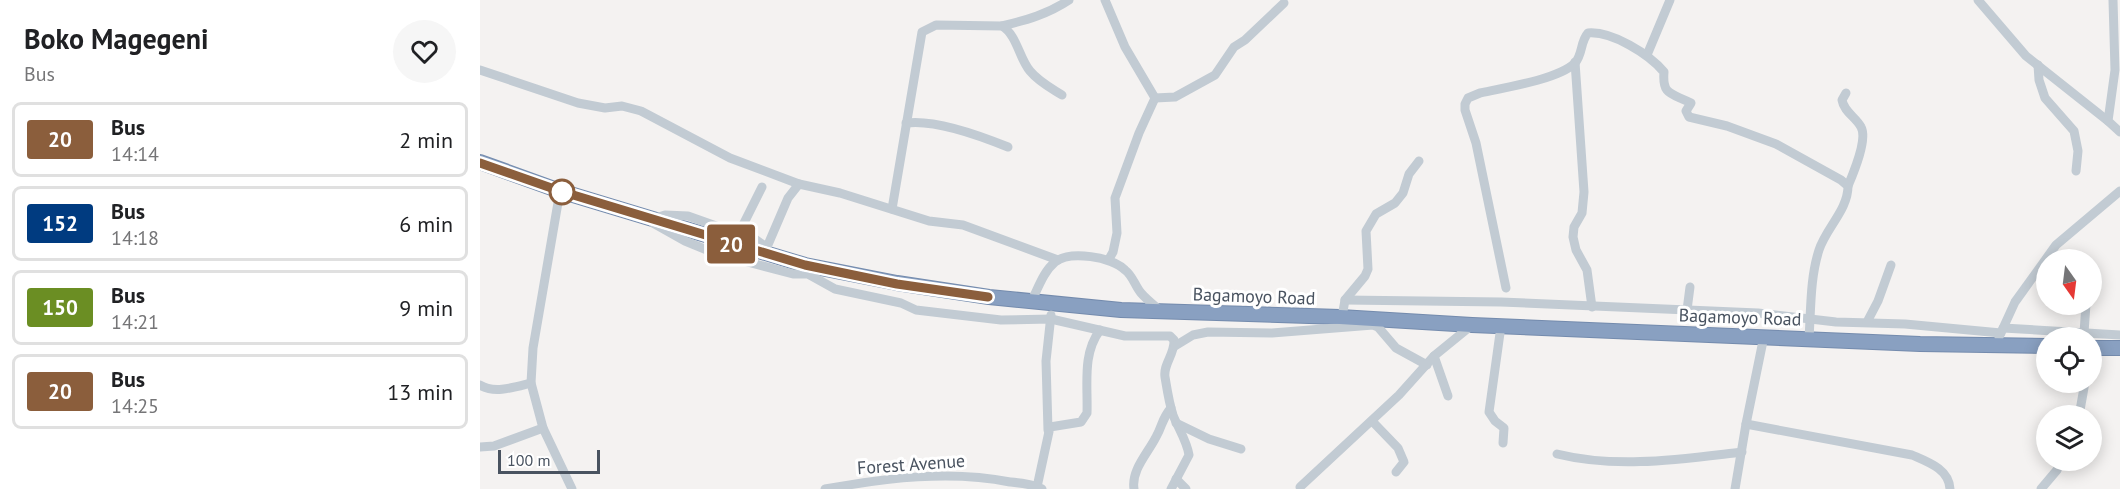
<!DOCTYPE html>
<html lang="en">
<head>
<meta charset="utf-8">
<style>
	:root { --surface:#fff; --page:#f6f6f6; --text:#202124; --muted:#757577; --line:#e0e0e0 }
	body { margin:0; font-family:"PT Sans",sans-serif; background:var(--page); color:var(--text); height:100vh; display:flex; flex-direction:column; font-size:22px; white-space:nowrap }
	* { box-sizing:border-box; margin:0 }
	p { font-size:20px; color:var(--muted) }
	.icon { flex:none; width:33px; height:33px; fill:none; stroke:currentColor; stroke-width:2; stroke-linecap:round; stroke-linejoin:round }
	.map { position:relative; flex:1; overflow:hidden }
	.sheet { display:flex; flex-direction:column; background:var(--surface); width:480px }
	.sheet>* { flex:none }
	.badge { padding:0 12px; border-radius:4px; font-size:21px; line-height:39px }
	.needle { width:39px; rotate:166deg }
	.fabs { position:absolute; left:1556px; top:249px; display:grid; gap:12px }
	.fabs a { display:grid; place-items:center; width:66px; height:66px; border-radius:50%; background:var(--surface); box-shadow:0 3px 15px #0003; font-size:30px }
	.scale { position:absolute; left:18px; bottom:15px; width:102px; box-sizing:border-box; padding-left:6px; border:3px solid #495360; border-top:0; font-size:16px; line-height:21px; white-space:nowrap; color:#495360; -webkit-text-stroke:4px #fff; paint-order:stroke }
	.map>.badge { position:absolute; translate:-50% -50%; box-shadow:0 0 0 3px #fff }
	.round { display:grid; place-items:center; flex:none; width:63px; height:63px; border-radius:32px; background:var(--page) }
	.headline { display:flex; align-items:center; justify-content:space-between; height:102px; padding:0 24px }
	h1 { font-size:28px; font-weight:700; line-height:45px }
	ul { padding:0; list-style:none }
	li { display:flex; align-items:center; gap:18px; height:75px; margin:0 12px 9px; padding:0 12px; border:3px solid var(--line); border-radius:9px }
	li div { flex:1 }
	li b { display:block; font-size:22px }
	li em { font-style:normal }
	li .badge { min-width:66px; font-weight:700; text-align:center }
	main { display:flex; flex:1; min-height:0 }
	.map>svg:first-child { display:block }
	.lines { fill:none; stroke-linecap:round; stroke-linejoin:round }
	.highway-casing { stroke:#748bad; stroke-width:16 }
	.minor { stroke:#c2cbd3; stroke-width:9 }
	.highway { stroke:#89a0c1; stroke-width:14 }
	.line-casing { stroke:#fff; stroke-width:14 }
	.line { stroke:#8b5e3c; stroke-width:9 }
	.stop-dot { fill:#fff; stroke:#8b5e3c; stroke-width:3 }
	.labels { text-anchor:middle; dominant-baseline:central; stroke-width:6; stroke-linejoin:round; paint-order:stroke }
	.street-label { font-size:18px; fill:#495360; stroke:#fff }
</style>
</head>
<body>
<main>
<section class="sheet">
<div class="headline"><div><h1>Boko Magegeni</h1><p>Bus</p></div><a class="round"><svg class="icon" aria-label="heart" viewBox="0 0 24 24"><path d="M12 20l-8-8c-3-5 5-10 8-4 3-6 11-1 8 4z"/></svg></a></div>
<ul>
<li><span class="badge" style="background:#8b5e3c;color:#fff">20</span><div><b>Bus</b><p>14:14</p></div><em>2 min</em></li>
<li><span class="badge" style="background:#003b80;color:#fff">152</span><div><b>Bus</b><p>14:18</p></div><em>6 min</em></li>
<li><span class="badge" style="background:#6b8e23;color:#fff">150</span><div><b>Bus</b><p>14:21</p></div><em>9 min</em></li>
<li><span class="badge" style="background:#8b5e3c;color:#fff">20</span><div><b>Bus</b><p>14:25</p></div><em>13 min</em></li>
</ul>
</section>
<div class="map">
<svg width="1640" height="489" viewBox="0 0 1640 489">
	<rect width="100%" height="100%" fill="#f4f2f1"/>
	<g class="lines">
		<g class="highway-casing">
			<g id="highway">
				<path d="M0,162L80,191L325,265L417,283L509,297L641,310L860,317L992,325L1440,344L1566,346"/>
				<path d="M1611,348H1640"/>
			</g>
		</g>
		<g class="minor">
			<path d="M625,0L645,47L675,98L659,133L635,198L637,233L633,252L629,259"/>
			<path d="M1498,0L1546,56L1628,121"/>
			<path d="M1633,0L1635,70L1628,121L1640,132"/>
			<path d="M522,26C547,20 568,14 589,0"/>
			<path d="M1167,55L1190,0"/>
			<path d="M1095,62L1104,192L1102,213L1094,227L1093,237L1096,250L1107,270L1112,307"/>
			<path d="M1558,65L1559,80L1565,98L1594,131L1598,151L1596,171"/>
			<path d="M0,70L98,103L125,108L142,106L161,111L250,158L319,184"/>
			<path d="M1366,93L1362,100C1364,112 1376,117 1381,127C1388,139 1373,174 1368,186"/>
			<path d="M675,98L695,97L735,75L754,47L765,40L804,3"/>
			<path d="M426,123C455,119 501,136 528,147"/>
			<path d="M80,191L53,348L51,383L63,428L92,489"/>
			<path d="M412,209L442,32L456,25L522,26C537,35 539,58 550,71C559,82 571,88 582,95"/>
			<path d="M172,219L185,215L208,216L239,227L261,229L286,247"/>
			<path d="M173,223L205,241L234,253L313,274H328L355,289L421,303L436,310L521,320L571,319L645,336H690L694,340C695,354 683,364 685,377C687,389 689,403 693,415C698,428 707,441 709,455L691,489"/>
			<path d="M261,229L282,187"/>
			<path d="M284,254L308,198L319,184L360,193L449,221L483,225L578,260"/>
			<path d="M1026,288L996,143L985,110V104L988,98L1000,93C1024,88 1079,79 1095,63C1103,54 1100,42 1108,33C1132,31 1169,54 1184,72C1182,96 1192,93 1211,103L1206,111L1209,117L1247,126L1296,144L1361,180L1368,186C1368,210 1346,228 1339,250C1330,278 1331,309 1329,338"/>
			<path d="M865,300L1021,302L1278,313L1356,322L1425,324L1521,333"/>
			<path d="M551,302C558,289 563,272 575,262C590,250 632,257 645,270C653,276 655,286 661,293C667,300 675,306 682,312"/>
			<path d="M1207,310L1210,287"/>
			<path d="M862,317L865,300L885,276L888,269L886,231L896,214L915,203L923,193L929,174L939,161"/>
			<path d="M1387,322L1398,301L1411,265"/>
			<path d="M1021,326L1009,412L1015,421L1024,428L1023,443"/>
			<path d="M1523,328L1640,335"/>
			<path d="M1604,333L1606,304"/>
			<path d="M1519,337L1535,302L1576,245L1640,191"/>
			<path d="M695,346L713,335L728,332L792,333L893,325L898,327L916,348L947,365"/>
			<path d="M954,356L968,396"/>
			<path d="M0,385C14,394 35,387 51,383"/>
			<path d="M1599,416L1605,382"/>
			<path d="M892,421L918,448L924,462L916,472"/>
			<path d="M696,423L729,439L761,449"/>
			<path d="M1266,424L1432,455C1448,462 1469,469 1470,489"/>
			<path d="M568,430L566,361L571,315"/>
			<path d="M0,447L14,446L63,428"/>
			<path d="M1077,454C1138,469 1201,459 1262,452"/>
			<path d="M696,479L706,489"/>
			<path d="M557,487L570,427L601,422L607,413C608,385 602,354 620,330"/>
			<path d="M820,487L919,395L954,356L992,325"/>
			<path d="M345,489C406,478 470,470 530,482C541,483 553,484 562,489"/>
			<path d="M654,489C651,470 668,453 676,437C683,425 681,420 691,408"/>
			<path d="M1255,489L1266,424L1284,336"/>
			<path d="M1561,489L1577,470L1581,460"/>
		</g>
		<use href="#highway" class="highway"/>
	</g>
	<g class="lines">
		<g class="line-casing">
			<path id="line" d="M0,163L80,191L325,265L417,284L508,297"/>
		</g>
		<use href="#line" class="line"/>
	</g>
	<circle class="stop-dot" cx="82" cy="192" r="12"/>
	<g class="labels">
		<g class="street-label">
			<text transform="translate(774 296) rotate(2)">Bagamoyo Road</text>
			<text transform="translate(1260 317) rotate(2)">Bagamoyo Road</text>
			<text transform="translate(431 464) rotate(-4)">Forest Avenue</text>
		</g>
	</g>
</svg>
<div class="fabs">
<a><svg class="needle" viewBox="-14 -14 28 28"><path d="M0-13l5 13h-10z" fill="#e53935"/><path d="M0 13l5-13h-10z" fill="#757577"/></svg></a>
<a><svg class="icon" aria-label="locate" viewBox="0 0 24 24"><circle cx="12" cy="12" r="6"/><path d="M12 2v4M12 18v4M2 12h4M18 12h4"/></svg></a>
<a><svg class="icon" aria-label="layers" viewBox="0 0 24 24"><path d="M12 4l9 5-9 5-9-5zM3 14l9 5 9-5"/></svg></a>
</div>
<div class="scale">100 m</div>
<b class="badge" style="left:251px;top:244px;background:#8b5e3c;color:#fff">20</b>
</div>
</main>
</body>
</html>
